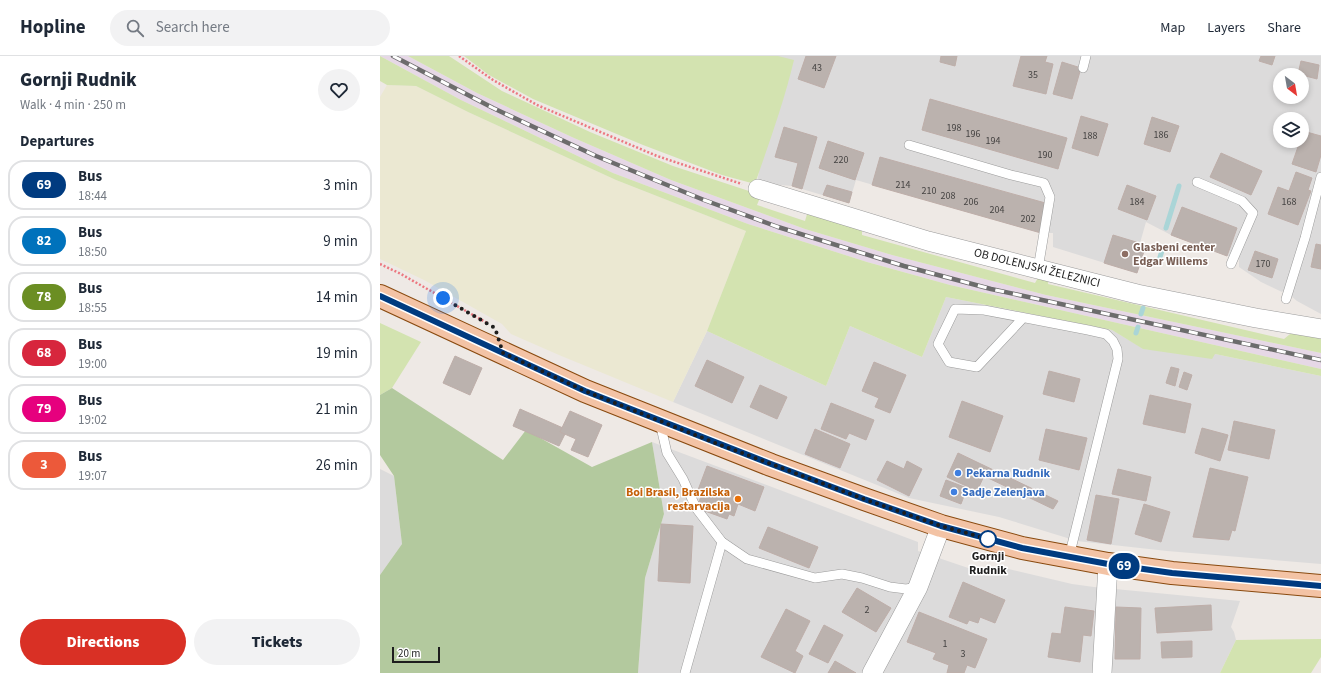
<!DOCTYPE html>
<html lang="en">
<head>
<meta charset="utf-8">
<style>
	:root { --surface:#fff; --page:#f2f2f3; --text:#1f2937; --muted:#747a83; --line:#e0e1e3; --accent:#d93025 }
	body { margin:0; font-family:"Source Sans 3",sans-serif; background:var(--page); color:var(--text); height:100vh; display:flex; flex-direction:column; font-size:15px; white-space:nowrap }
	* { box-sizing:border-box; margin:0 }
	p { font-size:13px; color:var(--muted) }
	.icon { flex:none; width:22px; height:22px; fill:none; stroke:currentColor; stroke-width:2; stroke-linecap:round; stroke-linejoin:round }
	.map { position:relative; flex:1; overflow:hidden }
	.sheet { display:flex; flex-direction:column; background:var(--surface); width:380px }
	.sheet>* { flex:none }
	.badge { padding:0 8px; border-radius:13px; font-size:14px; line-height:26px }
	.needle { width:26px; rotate:149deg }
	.buttons { position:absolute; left:893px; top:12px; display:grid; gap:8px }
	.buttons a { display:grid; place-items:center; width:36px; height:36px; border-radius:50%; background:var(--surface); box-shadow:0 2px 6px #0003; font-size:20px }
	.scale { position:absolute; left:12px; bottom:10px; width:48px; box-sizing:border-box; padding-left:4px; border:2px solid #1e1e1e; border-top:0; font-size:11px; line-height:14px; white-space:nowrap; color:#1e1e1e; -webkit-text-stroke:3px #fff; paint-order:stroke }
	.you { position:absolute; width:20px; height:20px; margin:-10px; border:3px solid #fff; border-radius:50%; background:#1a73e8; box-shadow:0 0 0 6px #1a73e833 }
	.map>.badge { position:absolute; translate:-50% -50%; box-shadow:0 0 0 2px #fff }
	h2 { padding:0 20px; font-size:15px; line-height:36px }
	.round { display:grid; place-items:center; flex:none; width:42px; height:42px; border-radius:21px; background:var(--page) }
	.overview { display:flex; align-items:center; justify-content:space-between; height:68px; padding:0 20px }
	h1 { font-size:19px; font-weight:800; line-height:30px }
	.primary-button { display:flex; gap:8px; margin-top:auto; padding:8px 20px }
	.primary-button a { flex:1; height:46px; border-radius:24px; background:var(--accent); color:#fff; font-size:16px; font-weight:800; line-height:46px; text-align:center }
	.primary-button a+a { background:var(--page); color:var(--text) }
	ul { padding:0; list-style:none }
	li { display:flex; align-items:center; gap:12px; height:50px; margin:0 8px 6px; padding:0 12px; border:2px solid var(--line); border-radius:16px }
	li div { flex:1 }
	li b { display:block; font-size:15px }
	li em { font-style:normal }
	li .badge { min-width:44px; font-weight:700; text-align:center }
	header { display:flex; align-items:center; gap:24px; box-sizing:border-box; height:56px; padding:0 20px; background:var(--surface); border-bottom:1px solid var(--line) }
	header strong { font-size:19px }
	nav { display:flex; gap:22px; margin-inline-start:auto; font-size:14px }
	.search { width:280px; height:36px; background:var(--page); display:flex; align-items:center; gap:10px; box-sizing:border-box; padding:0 14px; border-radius:22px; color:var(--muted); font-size:15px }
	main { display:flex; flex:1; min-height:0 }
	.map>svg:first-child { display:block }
	.residential { fill:#dcdbdb; fill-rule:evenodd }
	.industrial { fill:#e6d8e6 }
	.farmland { fill:#ebe8d2 }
	.grass { fill:#d3e3b0 }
	.forest { fill:#b3c99e }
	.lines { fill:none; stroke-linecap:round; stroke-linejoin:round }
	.stream { stroke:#aad5d7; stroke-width:5 }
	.building { fill:#bbb2ae; stroke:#beaea9 }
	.lane-casing { stroke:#9b9b9b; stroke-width:10 }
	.street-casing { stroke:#9b9b9b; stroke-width:20 }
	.primary-casing { stroke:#894a0f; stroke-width:24 }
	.path { stroke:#ec7881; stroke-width:2.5; stroke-dasharray:2 2; stroke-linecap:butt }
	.lane { stroke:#fff; stroke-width:9 }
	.street { stroke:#fff; stroke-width:19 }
	.primary { stroke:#f3c3a5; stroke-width:22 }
	.rail-casing { stroke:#6c6c6c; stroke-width:4.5 }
	.rail { stroke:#fff; stroke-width:3; stroke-dasharray:9; stroke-linecap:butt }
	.line-casing { stroke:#fff; stroke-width:9 }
	.line { stroke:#003b80; stroke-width:6 }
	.walk { stroke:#1e1e1e; stroke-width:4; stroke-dasharray:0 7.2 }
	.education-dot { fill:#8d6e63; stroke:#fff; stroke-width:1.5 }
	.shop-dot { fill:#3f7fe0; stroke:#fff; stroke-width:1.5 }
	.food-dot { fill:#e8710a; stroke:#fff; stroke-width:1.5 }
	.stop-dot { fill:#fff; stroke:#003b80; stroke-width:2 }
	.labels { text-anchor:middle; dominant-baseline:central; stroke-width:3; stroke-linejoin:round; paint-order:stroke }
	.number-label { font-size:10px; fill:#454342 }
	.education-label { font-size:12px; font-weight:bold; fill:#785e54; stroke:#fff; text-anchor:start }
	.street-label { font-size:12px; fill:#1e1e1e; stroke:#fff }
	.shop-label { font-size:12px; font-weight:bold; fill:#366cbe; stroke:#fff; text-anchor:start }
	.food-label { font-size:12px; font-weight:bold; fill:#c56008; stroke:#fff; text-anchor:end }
	.stop-label { font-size:12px; font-weight:bold; fill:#1e1e1e; stroke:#fff }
</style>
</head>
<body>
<header>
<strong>Hopline</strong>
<div class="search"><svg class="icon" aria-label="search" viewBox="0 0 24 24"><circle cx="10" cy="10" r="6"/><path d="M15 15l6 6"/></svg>Search here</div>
<nav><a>Map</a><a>Layers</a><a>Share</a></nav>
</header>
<main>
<section class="sheet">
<div class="overview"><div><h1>Gornji Rudnik</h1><p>Walk · 4 min · 250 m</p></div><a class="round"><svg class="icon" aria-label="heart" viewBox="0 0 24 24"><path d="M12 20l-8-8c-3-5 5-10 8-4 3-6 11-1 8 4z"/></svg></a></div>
<h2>Departures</h2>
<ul>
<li><span class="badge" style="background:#003b80;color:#fff">69</span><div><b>Bus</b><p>18:44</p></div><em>3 min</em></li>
<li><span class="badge" style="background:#0072bc;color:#fff">82</span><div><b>Bus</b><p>18:50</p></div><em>9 min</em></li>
<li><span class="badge" style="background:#6b8e23;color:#fff">78</span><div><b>Bus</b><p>18:55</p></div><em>14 min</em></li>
<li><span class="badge" style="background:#d7263d;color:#fff">68</span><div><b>Bus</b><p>19:00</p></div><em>19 min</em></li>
<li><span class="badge" style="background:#e6007e;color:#fff">79</span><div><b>Bus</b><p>19:02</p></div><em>21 min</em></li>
<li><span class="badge" style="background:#ec593a;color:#fff">3</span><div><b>Bus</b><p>19:07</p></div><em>26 min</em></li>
</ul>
<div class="primary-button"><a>Directions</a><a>Tickets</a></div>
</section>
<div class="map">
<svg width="941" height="617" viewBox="0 0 941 617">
	<rect width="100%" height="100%" fill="#eee9e5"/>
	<g class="residential">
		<path d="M398,0H941V258L917,245L904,234L902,236L881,226L859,211V202L847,200L791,179L766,166L760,187L766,189L757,217L673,191V177H661L476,124L469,147L412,130L377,127ZM900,19H922V41H900ZM900,63H922V85H900Z"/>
		<path d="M566,241L732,274L764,293L835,298L941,320V508L787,495L697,485L619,461L529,442L293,346L327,275L446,330L470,270L542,301Z"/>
		<path d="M272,386L538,486V495L603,517L624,512L692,528L714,531L860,545L851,571L854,576L856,584L840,617H258L265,522L284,458Z"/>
		<path d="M0,413L14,420L22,488L0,519Z"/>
	</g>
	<path class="industrial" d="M0,0H28L97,37L194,82L291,124L425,173L512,199L666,239L941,297V313L570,229L487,206L368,168L233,117L81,44Z"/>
	<path class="farmland" d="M7,29L36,30L88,56L236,124L366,175L327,275L293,346L179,299L131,278L122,268L44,224L0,203V41Z"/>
	<g class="grass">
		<path d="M0,0L81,44L233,117L368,168L487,206L570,229L941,313V320L835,298L832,303L763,293L732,274L566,241L542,301L470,270L446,330L327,275L366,175L236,124L88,56L36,30L7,29L0,25Z"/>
		<path d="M28,0H69L122,35L210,76L293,110L381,139L377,149L425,165L428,155L482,171V179L655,227L659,220L669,223L668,228L904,283L915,274L941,279V297L666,239L512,199L425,173L291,124L194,82L97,37Z"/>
		<path d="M84,0H398L414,4C404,46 389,87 375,128L342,119L263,89L153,43L109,19Z"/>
		<path d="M0,267L41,286L12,332L0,339Z"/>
		<path d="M941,583V601L931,617H840L856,584Z"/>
	</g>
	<path class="forest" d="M12,332L123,404L146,374L212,411L272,386L284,458L265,522L258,617H0V519L22,488L14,420L0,399V339Z"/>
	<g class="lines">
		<g class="stream">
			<path d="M786,172L799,130"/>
			<path d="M780,201L783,192"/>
			<path d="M761,258L763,252"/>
			<path d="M756,277L758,271"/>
		</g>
	</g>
	<g class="building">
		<path d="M426,0H456L444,32L418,23Z"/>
		<path d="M561,0H577L575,10L560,6Z"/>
		<path d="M641,0H667L665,6L673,8L666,38L633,30Z"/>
		<path d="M881,0H895L892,9L879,5Z"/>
		<path d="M921,5L939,9L937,23L918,18Z"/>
		<path d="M682,6L701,12L692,43L673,38Z"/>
		<path d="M550,43L687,82L678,113L542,74Z"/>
		<path d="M701,60L728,68L718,100L692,92Z"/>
		<path d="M772,61L799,70L790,96L764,88Z"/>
		<path d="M404,71L437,81L422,133L412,130L418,107L395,101Z"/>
		<path d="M923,75L941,80V99L936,116L912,108L920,85H922Z"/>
		<path d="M448,85L484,97L475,124L439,112Z"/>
		<path d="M841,97L882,115L871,139L830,121Z"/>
		<path d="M500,101L669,148L661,177L492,129Z"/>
		<path d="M916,116L932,122L928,134L931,135L918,169L888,158L898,131L909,135Z"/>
		<path d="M447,129L472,136L469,147L443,139Z"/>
		<path d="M747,129L776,140L767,164L738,153Z"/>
		<path d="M802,151L857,172L847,200L791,179Z"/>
		<path d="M733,179L766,189L757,217L724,207Z"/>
		<path d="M936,188L941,189V213L931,211Z"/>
		<path d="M875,195L898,203L892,222L868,214Z"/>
		<path d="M75,300L102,312L90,339L63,327Z"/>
		<path d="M327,304L364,321L352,347L315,330Z"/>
		<path d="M494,306L526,319L510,357L495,351L499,342L482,335Z"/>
		<path d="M791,311L799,313L795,330L786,327Z"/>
		<path d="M669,315L700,323L694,346L663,338Z"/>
		<path d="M804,316L812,319L807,334L799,331Z"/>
		<path d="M380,329L407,341L397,363L370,351Z"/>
		<path d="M770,339L811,348L805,377L763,368Z"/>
		<path d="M582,345L623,360L610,396L569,381Z"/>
		<path d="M451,347L494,364L486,384L469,377L466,383L441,373Z"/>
		<path d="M140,353L183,372L180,376L185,378L179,390L133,370Z"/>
		<path d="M190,355L222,369L208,401L191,394L196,383L180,376Z"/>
		<path d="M854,365L895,374L889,403L848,394Z"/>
		<path d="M822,372L848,379L840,405L815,397Z"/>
		<path d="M435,373L470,388L460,412L425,398Z"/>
		<path d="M666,373L707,382L699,414L659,404Z"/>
		<path d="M578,397L678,445L673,453L604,420L597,435L567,421Z"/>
		<path d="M507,405L524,413L527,405L542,413L529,440L497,424Z"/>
		<path d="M327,410L384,431L375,455L358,448L354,460L349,458L347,463L322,454L324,450L318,448L323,436L318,434Z"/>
		<path d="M830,412L868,421L855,475L852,474L849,484L813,481Z"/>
		<path d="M738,413L771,421L766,445L732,438Z"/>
		<path d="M566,424L587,432L581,448L560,440Z"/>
		<path d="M716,439L739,443L731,488L707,484Z"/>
		<path d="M764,448L790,456L781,486L755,478Z"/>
		<path d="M281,468L313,470L310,527L278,525Z"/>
		<path d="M388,471L438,491L429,512L379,492Z"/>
		<path d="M583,526L625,544L615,567L600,561L598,567L589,564L587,568L569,561Z"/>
		<path d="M477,532L511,552L496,576L462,556Z"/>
		<path d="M831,549L832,574L777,577L775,552Z"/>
		<path d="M685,551L714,555L711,580L703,579L700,606L668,601L672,577L681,578Z"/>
		<path d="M736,551L761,552L760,603H735Z"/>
		<path d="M406,553L430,565L415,595L423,600L415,617L381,601Z"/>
		<path d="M539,556L607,583L595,612L587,609L584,617H567L569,609L553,603L556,597L527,586Z"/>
		<path d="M444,569L463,579L448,607L429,598Z"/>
		<path d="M812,585V601L782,602L781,586Z"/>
		<path d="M455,605L476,617H448Z"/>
	</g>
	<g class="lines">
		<g class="lane-casing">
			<g id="lane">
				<path d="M703,12L706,0"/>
				<path d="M529,89L631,119L664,127L670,141L658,213"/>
				<path d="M817,126L862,145L873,157L851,208"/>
				<path d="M906,243L925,182L941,121"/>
				<path d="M643,262L597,311L569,306L558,288L575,253L604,254L708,274L726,278L733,285L737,293L738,303L689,501"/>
				<path d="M280,367L287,397L303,423L316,452L342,486L367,503L435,522L462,518L482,522L510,531L526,533L538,531"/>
				<path d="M305,617L342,486"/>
			</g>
		</g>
		<g class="street-casing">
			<g id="street">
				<path d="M378,133L548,185L658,213L757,238L876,262L941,273"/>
				<path d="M492,617L538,531L561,470"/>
				<path d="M722,617L728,508"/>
			</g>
		</g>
		<g class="primary-casing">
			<path id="primary" d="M0,240L205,335L391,409L484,443L561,470L642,492L728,508L792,517L941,530"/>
		</g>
		<g class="path">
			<path d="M79,0L113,24L157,49L277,100L362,128"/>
			<path d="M0,208L21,218L107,267"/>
		</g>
		<use href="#lane" class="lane"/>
		<use href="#street" class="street"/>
		<use href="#primary" class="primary"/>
		<g class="rail-casing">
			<path id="rail" d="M13,0L113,52L216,100L324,144L398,171L524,210L611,233L941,304"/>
		</g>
		<use href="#rail" class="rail"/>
	</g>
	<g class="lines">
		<g class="line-casing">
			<path id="line" d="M0,240L205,335L391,408L484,443L561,470L642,492L728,508L792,517L941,530"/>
		</g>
		<use href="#line" class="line"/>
		<path class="walk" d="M63,242L115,272L123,297L205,335L338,388L484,443L561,470L608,483"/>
	</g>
	<circle class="education-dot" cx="745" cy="198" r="4"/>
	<g class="shop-dot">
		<circle cx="578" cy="417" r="4"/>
		<circle cx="574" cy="436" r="4"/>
	</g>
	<circle class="food-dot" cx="358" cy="443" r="4"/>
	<circle class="stop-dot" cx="608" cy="483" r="8"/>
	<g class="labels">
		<g class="number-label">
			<text x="437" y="12">43</text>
			<text x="653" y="19">35</text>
			<text x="574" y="72">198</text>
			<text x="593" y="78">196</text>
			<text x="781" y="79">186</text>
			<text x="710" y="80">188</text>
			<text x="613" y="85">194</text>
			<text x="665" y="99">190</text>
			<text x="461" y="104">220</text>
			<text x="523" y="129">214</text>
			<text x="549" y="135">210</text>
			<text x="568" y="140">208</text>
			<text x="591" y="146">206</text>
			<text x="757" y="146">184</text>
			<text x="909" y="146">168</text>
			<text x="617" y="154">204</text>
			<text x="648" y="163">202</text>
			<text x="883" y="208">170</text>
			<text x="487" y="554">2</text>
			<text x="565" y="588">1</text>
			<text x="583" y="598">3</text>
		</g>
		<g class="education-label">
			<text x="753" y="191">Glasbeni center<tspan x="753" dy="14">Edgar Willems</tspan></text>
		</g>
		<g class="street-label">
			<text transform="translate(657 212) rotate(14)">OB DOLENJSKI ŽELEZNICI</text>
		</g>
		<g class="shop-label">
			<text x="586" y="417">Pekarna Rudnik</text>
			<text x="582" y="436">Sadje Zelenjava</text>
		</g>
		<g class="food-label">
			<text x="350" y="436">Boi Brasil, Brazilska<tspan x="350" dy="14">restarvacija</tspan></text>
		</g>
		<g class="stop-label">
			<text x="608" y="500">Gornji<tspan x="608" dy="14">Rudnik</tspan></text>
		</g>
	</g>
</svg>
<div class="buttons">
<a><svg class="needle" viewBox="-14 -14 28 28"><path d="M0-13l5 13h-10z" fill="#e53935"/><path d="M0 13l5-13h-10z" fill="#747a83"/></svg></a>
<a><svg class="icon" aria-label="layers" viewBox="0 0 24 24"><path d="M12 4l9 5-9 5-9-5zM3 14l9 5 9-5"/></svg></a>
</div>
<div class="scale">20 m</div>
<div class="you" style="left:63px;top:242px"></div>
<b class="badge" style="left:744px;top:510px;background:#003b80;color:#fff">69</b>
</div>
</main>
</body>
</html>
